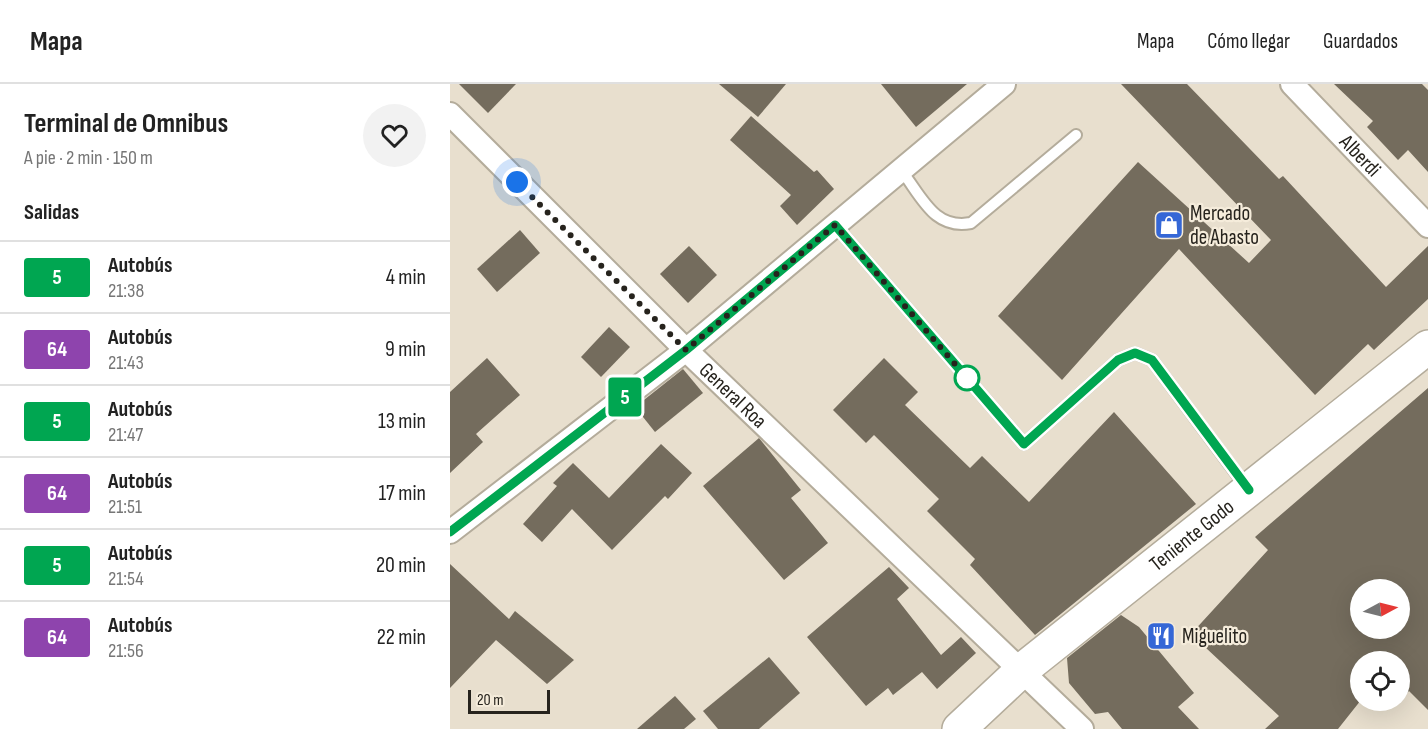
<!DOCTYPE html>
<html lang="es">
<head>
<meta charset="utf-8">
<style>
	:root { --surface:#fff; --page:#f2f2f2; --text:#222; --muted:#767676; --line:#e0e0e0 }
	body { margin:0; font-family:"Sofia Sans Condensed",sans-serif; background:var(--page); color:var(--text); height:100vh; display:flex; flex-direction:column; font-size:22px; white-space:nowrap }
	* { box-sizing:border-box; margin:0 }
	p { font-size:20px; color:var(--muted) }
	.icon { flex:none; width:33px; height:33px; fill:none; stroke:currentColor; stroke-width:2; stroke-linecap:round; stroke-linejoin:round }
	.map { position:relative; flex:1; overflow:hidden }
	.drawer { display:flex; flex-direction:column; background:var(--surface); width:450px }
	.drawer>* { flex:none }
	.badge { padding:0 12px; border-radius:4px; font-size:21px; line-height:39px }
	.needle { width:39px; rotate:83deg }
	.fabs { position:absolute; left:900px; top:495px; display:grid; gap:12px }
	.fabs a { display:grid; place-items:center; width:60px; height:60px; border-radius:50%; background:var(--surface); box-shadow:0 6px 24px #0002; font-size:30px }
	.scale { position:absolute; left:18px; bottom:15px; width:82px; box-sizing:border-box; padding-left:6px; border:3px solid #26231d; border-top:0; font-size:16px; line-height:21px; white-space:nowrap; color:#26231d; -webkit-text-stroke:4px #f5ecdb; paint-order:stroke }
	.you { position:absolute; width:30px; height:30px; margin:-15px; border:4px solid #fff; border-radius:50%; background:#1a73e8; box-shadow:0 0 0 9px #1a73e833 }
	.map>.badge { position:absolute; translate:-50% -50%; box-shadow:0 0 0 3px #fff }
	h2 { padding:0 24px; font-size:22px; line-height:54px }
	.round { display:grid; place-items:center; flex:none; width:63px; height:63px; border-radius:32px; background:var(--page) }
	.overview { display:flex; align-items:center; justify-content:space-between; height:102px; padding:0 24px }
	h1 { font-size:28px; font-weight:700; line-height:45px }
	ul { padding:0; list-style:none }
	li { display:flex; align-items:center; gap:18px; height:72px; padding:0 24px; border-top:2px solid var(--line) }
	li div { flex:1 }
	li b { display:block; font-size:22px }
	li em { font-style:normal }
	li .badge { min-width:66px; font-weight:700; text-align:center }
	header { display:flex; align-items:center; gap:36px; box-sizing:border-box; height:84px; padding:0 30px; background:var(--surface); border-bottom:2px solid var(--line) }
	header strong { font-size:28px }
	nav { display:flex; gap:33px; margin-inline-start:auto; font-size:21px }
	main { display:flex; flex:1; min-height:0 }
	.map>svg:first-child { display:block }
	.building { fill:#746c5d; fill-rule:evenodd }
	.lines { fill:none; stroke-linecap:round; stroke-linejoin:round }
	.lane-casing { stroke:#b4ac9b; stroke-width:14 }
	.street-casing { stroke:#b4ac9b; stroke-width:26 }
	.primary-casing { stroke:#b4ac9b; stroke-width:36 }
	.lane { stroke:#fff; stroke-width:10 }
	.street { stroke:#fff; stroke-width:22 }
	.primary { stroke:#fff; stroke-width:33 }
	.line-casing { stroke:#fff; stroke-width:14 }
	.line { stroke:#00a651; stroke-width:9 }
	.walk { stroke:#26231d; stroke-width:6; stroke-dasharray:0 10.8 }
	.stop-dot { fill:#fff; stroke:#00a651; stroke-width:3 }
	.labels { text-anchor:middle; dominant-baseline:central; stroke-width:4.5; stroke-linejoin:round; paint-order:stroke }
	.street-label { font-size:21px; fill:#26231d; stroke:#f5ecdb }
	.poi-label { font-size:21px; fill:#26231d; stroke:#f5ecdb; text-anchor:start }
</style>
</head>
<body>
<header>
<strong>Mapa</strong>
<nav><a>Mapa</a><a>Cómo llegar</a><a>Guardados</a></nav>
</header>
<main>
<section class="drawer">
<div class="overview"><div><h1>Terminal de Omnibus</h1><p>A pie · 2 min · 150 m</p></div><a class="round"><svg class="icon" aria-label="heart" viewBox="0 0 24 24"><path d="M12 20l-8-8c-3-5 5-10 8-4 3-6 11-1 8 4z"/></svg></a></div>
<h2>Salidas</h2>
<ul>
<li><span class="badge" style="background:#00a651;color:#fff">5</span><div><b>Autobús</b><p>21:38</p></div><em>4 min</em></li>
<li><span class="badge" style="background:#8e44ad;color:#fff">64</span><div><b>Autobús</b><p>21:43</p></div><em>9 min</em></li>
<li><span class="badge" style="background:#00a651;color:#fff">5</span><div><b>Autobús</b><p>21:47</p></div><em>13 min</em></li>
<li><span class="badge" style="background:#8e44ad;color:#fff">64</span><div><b>Autobús</b><p>21:51</p></div><em>17 min</em></li>
<li><span class="badge" style="background:#00a651;color:#fff">5</span><div><b>Autobús</b><p>21:54</p></div><em>20 min</em></li>
<li><span class="badge" style="background:#8e44ad;color:#fff">64</span><div><b>Autobús</b><p>21:56</p></div><em>22 min</em></li>
</ul>
</section>
<div class="map">
<svg width="978" height="645" viewBox="0 0 978 645">
	<rect width="100%" height="100%" fill="#e8dfce"/>
	<g class="building">
		<path d="M9,0H66L38,29Z"/>
		<path d="M269,0H336L308,33Z"/>
		<path d="M431,0H517L466,43Z"/>
		<path d="M671,0H737L829,95L833,92L936,203L978,162V215L924,266L918,260L865,311L729,165L612,296L548,232L688,78L799,179L821,156Z"/>
		<path d="M884,0H972L978,6V88L958,66L948,76L917,43L923,37Z"/>
		<path d="M301,32L364,88L367,86L384,105L347,141L330,122L341,111L280,56Z"/>
		<path d="M70,146L90,169L47,208L27,185Z"/>
		<path d="M239,162L267,191L238,219L210,190Z"/>
		<path d="M159,243L180,263L151,293L131,273Z"/>
		<path d="M37,274L70,311L26,350L33,358L0,389V308Z"/>
		<path d="M434,274L468,308L455,321L520,384L532,372L579,418L664,328L746,420L585,551L520,481L525,475L477,427L489,415L424,351L416,359L383,326Z"/>
		<path d="M233,285L253,309L205,348L185,323Z"/>
		<path d="M978,304V626L959,607L950,616V578H910L911,616L888,645H815L829,632L741,550L818,466L805,453ZM910,506H950V544H910Z"/>
		<path d="M309,354L351,406L341,414L378,459L334,496L253,402Z"/>
		<path d="M211,360L242,389L218,415L215,412L162,466L122,425L92,458L73,440L107,402L103,399L123,379L159,414Z"/>
		<path d="M0,480L59,535L65,527L124,576L97,600L46,556L0,604Z"/>
		<path d="M439,483L459,504L447,515L491,571L511,553L526,569L487,605L472,588L443,611L438,604L416,622L357,553Z"/>
		<path d="M671,531L689,543L744,609L728,623L749,645H672L658,628L645,630L619,599L617,574Z"/>
		<path d="M319,573L350,609L309,645H268L253,627Z"/>
		<path d="M225,612L246,635L234,645H187Z"/>
	</g>
	<g class="lines">
		<g class="lane-casing">
			<g id="lane">
				<path d="M451,86C472,113 484,146 521,139L626,51"/>
				<path d="M385,141L574,360L668,276L685,269L702,276L797,404"/>
			</g>
		</g>
		<g class="street-casing">
			<g id="street">
				<path id="s1" d="M842,0L978,142"/>
				<path id="s2" d="M0,30L236,266L632,645"/>
				<path d="M0,448L236,266L554,0"/>
			</g>
		</g>
		<g class="primary-casing">
			<g id="primary">
				<path id="s3" d="M509,645L572,586L978,263"/>
			</g>
		</g>
		<use href="#lane" class="lane"/>
		<use href="#street" class="street"/>
		<use href="#primary" class="primary"/>
	</g>
	<g class="lines">
		<g class="line-casing">
			<path id="line" d="M0,448L236,266L385,141L574,360L668,276L685,269L702,276L799,406"/>
		</g>
		<use href="#line" class="line"/>
		<path class="walk" d="M67,98L236,266L385,141L517,294"/>
	</g>
	<defs>
		<g id="shop-square" transform="scale(1.5)"><rect x="-9" y="-9" width="18" height="18" rx="4" fill="#3567d6" stroke="#f5ecdb"/><path d="M-5-2.5h2.3a2.7 3.5 0 0 1 5.4 0H5L5.5 6h-11ZM-1.5-2.5h3a1.5 2.3 0 0 0-3 0Z" fill="#fff"/></g>
		<g id="restaurant-square" transform="scale(1.5)"><rect x="-9" y="-9" width="18" height="18" rx="4" fill="#3567d6" stroke="#f5ecdb"/><path d="M-5-6h1v4h1v-4h1v4h1v-4h1v5L-1.5 .5V6h-2V.5L-5-1ZM5-6V6H3V1.5H1.5Q1.5-4 5-6Z" fill="#fff"/></g>
	</defs>
	<g fill-rule="evenodd">
		<use href="#shop-square" x="719" y="141"/>
		<use href="#restaurant-square" x="711" y="552"/>
	</g>
	<circle class="stop-dot" cx="517" cy="294" r="12"/>
	<g class="labels">
		<g class="street-label">
			<text stroke="none"><textPath href="#s1" startOffset="99">Alberdi</textPath></text>
			<text stroke="none"><textPath href="#s2" startOffset="399">General Roa</textPath></text>
			<text stroke="none"><textPath href="#s3" startOffset="303">Teniente Godo</textPath></text>
		</g>
		<g class="poi-label">
			<text x="740" y="129">Mercado<tspan x="740" dy="24">de Abasto</tspan></text>
			<text x="732" y="552">Miguelito</text>
		</g>
	</g>
</svg>
<div class="fabs">
<a><svg class="needle" viewBox="-14 -14 28 28"><path d="M0-13l5 13h-10z" fill="#e53935"/><path d="M0 13l5-13h-10z" fill="#767676"/></svg></a>
<a><svg class="icon" aria-label="locate" viewBox="0 0 24 24"><circle cx="12" cy="12" r="6"/><path d="M12 2v4M12 18v4M2 12h4M18 12h4"/></svg></a>
</div>
<div class="scale">20 m</div>
<div class="you" style="left:67px;top:98px"></div>
<b class="badge" style="left:175px;top:313px;background:#00a651;color:#fff">5</b>
</div>
</main>
</body>
</html>
